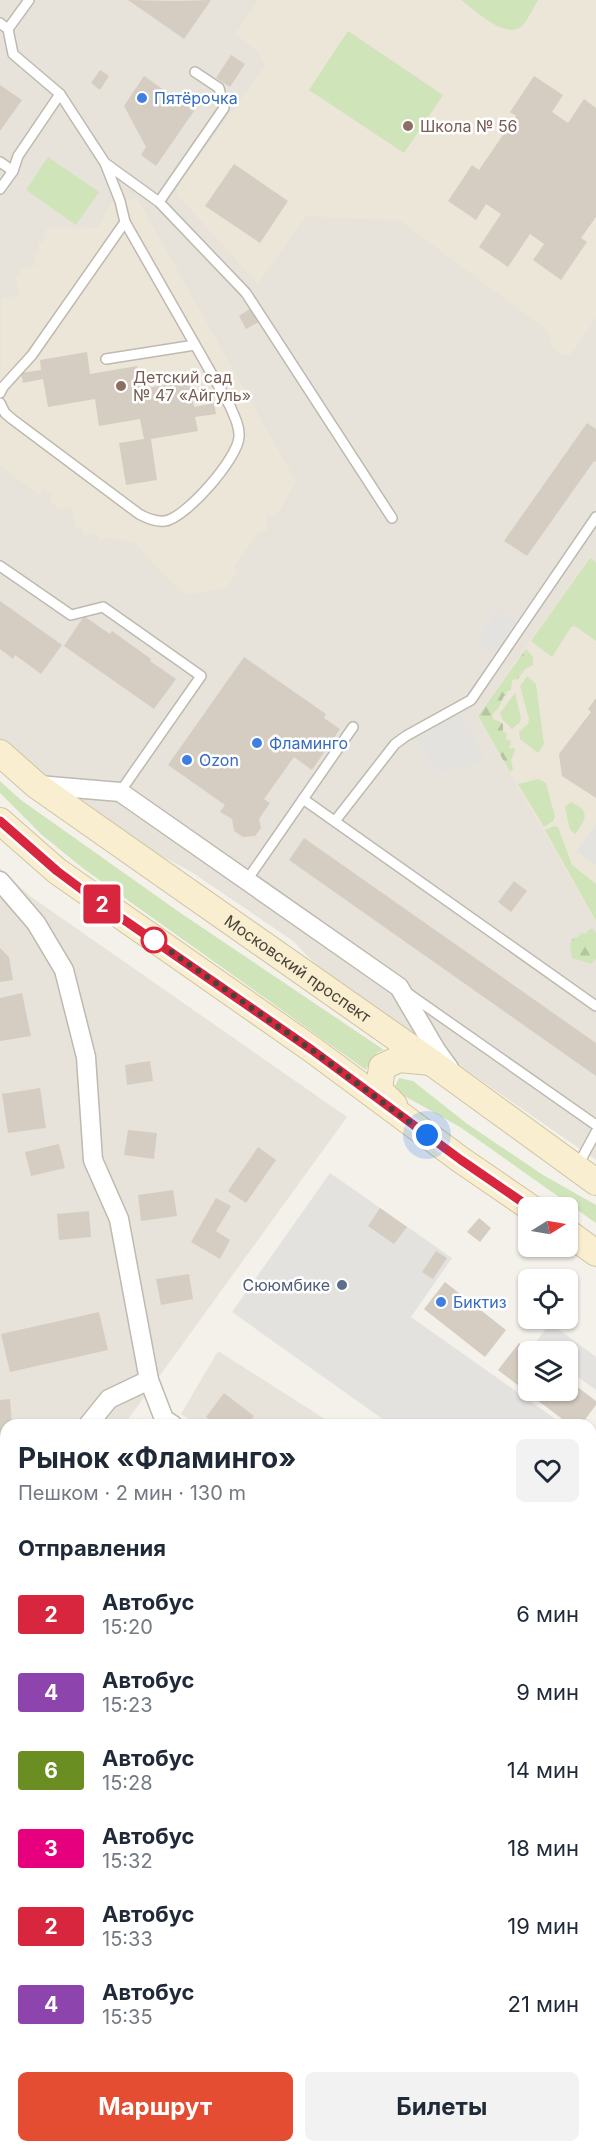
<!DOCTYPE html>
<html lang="ru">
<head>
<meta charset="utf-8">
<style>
	:root { --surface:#fff; --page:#f2f2f3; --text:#1f2937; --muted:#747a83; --accent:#e44d32 }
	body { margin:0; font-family:Inter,sans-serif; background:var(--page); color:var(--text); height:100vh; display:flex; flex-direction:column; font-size:22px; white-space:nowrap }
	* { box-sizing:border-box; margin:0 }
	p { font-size:20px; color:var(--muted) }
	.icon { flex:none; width:33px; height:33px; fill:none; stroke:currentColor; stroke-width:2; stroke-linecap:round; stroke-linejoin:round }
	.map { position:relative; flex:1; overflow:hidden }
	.details { position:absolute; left:0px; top:1419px; width:597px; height:734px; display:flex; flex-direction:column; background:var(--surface); border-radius:18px 18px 0 0; box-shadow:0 2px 4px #0004 }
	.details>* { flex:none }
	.badge { padding:0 12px; border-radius:4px; font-size:21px; line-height:39px }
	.needle { width:39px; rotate:79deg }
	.controls { position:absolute; left:518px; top:1197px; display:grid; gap:12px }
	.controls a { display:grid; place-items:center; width:60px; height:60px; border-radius:9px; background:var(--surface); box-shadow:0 2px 4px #0004; font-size:30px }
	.you { position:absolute; width:30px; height:30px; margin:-15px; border:4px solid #fff; border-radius:50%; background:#1a73e8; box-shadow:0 0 0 9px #1a73e833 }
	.map>.badge { position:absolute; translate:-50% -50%; box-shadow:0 0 0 3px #fff }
	h2 { padding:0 18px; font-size:22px; line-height:54px }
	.round { display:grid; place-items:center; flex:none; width:63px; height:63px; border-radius:9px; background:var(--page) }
	.headline { display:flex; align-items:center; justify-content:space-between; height:102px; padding:0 18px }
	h1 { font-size:28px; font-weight:700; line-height:45px }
	.button { display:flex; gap:12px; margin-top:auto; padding:12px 18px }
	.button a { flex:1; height:69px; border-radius:9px; background:var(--accent); color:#fff; font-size:24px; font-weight:700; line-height:69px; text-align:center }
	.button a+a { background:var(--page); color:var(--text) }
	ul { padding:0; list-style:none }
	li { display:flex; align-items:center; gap:18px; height:78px; padding:0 18px }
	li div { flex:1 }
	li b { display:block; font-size:22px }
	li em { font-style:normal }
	li .badge { min-width:66px; font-weight:700; text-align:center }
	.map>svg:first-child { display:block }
	.residential { fill:#e7e3da }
	.education { fill:#ebe6d7 }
	.grass { fill:#d0e4b9 }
	.forest { fill:url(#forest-firs) }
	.parking { fill:#e3e2df }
	.building { fill:#d5cdc2 }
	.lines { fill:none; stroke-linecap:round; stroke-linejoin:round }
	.lane-casing { stroke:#bfb9af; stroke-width:12 }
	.street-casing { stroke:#bfb9af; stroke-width:21 }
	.secondary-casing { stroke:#cfc3a0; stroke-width:28 }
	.lane { stroke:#fff; stroke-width:9 }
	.street { stroke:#fff; stroke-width:18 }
	.secondary { stroke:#f9efd0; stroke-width:26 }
	.line-casing { stroke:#fff; stroke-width:14 }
	.line { stroke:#d7263d; stroke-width:9 }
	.walk { stroke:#48423a; stroke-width:6; stroke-dasharray:0 10.8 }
	.shop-dot { fill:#3f7fe0; stroke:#fff; stroke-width:2 }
	.education-dot { fill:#8d6e63; stroke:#fff; stroke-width:2 }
	.stop-dot { fill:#fff; stroke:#d7263d; stroke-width:3 }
	.service-dot { fill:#5c6f8a; stroke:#fff; stroke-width:2 }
	.labels { text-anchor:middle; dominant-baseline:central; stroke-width:5; stroke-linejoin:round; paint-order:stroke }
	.shop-label { font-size:16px; fill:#366cbe; stroke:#fff; text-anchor:start }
	.education-label { font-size:16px; fill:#785e54; stroke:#fff; text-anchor:start }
	.street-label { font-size:16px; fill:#48423a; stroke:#fff }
	.service-label { font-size:16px; fill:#4e5e75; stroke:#fff; text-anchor:end }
</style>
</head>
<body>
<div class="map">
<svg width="596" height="2152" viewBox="0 0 596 2152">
	<defs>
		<pattern id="forest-firs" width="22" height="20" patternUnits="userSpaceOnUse" patternTransform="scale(1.5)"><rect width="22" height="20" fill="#d0e4b9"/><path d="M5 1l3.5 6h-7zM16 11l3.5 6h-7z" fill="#b4c5a0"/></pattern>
	</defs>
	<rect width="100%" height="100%" fill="#f4f1eb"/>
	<g class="residential">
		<path d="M0,0H596V1160L321,970L293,941L193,873L138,843L16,758L0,742Z"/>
		<path d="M0,868L30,896L347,1117L124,1425H6V1589L0,1597Z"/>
		<path d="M218,1351L292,1398L334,1425H198L181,1414Z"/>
		<path d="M0,1778L6,1782V2146L133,2147L127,2152H0Z"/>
		<path d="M596,1785V2152H320L324,2146H591V1792Z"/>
	</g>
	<g class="education">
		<path d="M258,0H596V318L571,354L560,355L553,348L547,330L400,221L306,216L258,284L178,196L177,186L265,66L257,51L235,34Z"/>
		<path d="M137,198L296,482L277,515L266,516L267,531L258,533L234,568L238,571L225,590L221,588L188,595L171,582L134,542L109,538L99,540L97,533L84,535L82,528L75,529L71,507L59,509L49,501L53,495L44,489L39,495L0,466L1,298L18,296L19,292L16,278L21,276L20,269L36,265L33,253L40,250L37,243L45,241L44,234L48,227L97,228L112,202Z"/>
		<path d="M589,557L596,562V923L477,716Z"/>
		<path d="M6,1617V1745L0,1741V1626Z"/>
	</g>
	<g class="grass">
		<path d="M461,0H538C533,8 529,18 523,25C507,42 475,10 461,0Z"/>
		<path d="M348,31L443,95L404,153L309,90Z"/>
		<path d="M48,157L99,192L76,225L26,190Z"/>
		<path d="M590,558L596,562V641L575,626L571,627L552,657L531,641Z"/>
		<path d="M527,676L536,684L544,744L538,753L520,739L519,732L528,724L529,719L520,686Z"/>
		<path d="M515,693L521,718L520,722L512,729L502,719L500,713Z"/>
		<path d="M538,779L546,783L555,817L553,821L544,827L518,784Z"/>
		<path d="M0,781L21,800L182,914L384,1050C373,1052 371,1062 366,1070L84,869L42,835L0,793Z"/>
		<path d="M571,802C591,811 586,820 575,834L570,830L565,807Z"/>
		<path d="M554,826L558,827L572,865L596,884V921L545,830Z"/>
		<path d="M399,1078L413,1081L466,1123L543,1175L596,1205V1223L460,1127L399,1093L394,1088Z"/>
		<path d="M596,1619V1714L591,1721V1627Z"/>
	</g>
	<g class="forest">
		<path d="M526,649L533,657V665L525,669L518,679L512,680L511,690L506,692L507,695L504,696L499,707L492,715L494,720L499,721L503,724V731L507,734L506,739L511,741L509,749L514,748L515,751L511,760L513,769L510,772L478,716Z"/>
		<path d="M590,929H593L596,933V959L591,964L572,958L570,945L573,938L578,937L581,933L585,934Z"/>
	</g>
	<g class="parking">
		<path d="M498,609L518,623L496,655L476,641Z"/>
		<path d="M459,712L485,758L468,768L436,772L416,737Z"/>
		<path d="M596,824V865L576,851Z"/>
		<path d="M330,1173L452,1258L411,1317L564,1425H391L232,1312Z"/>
		<path d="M550,1323L596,1357V1390L567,1369V1352L543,1351L534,1345Z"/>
	</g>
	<g class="building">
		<path d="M128,0L177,1L211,0L184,39Z"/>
		<path d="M231,55L245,64L230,87L216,78Z"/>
		<path d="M100,70L109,76L100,90L91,83Z"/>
		<path d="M144,76L194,111L156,166L141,155L146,147L124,106Z"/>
		<path d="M534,76L563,95L552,112L568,123L584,99L596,108V217L581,238L587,242L561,280L533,260L544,244L530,234L508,267L479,247L501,214L486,204L476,220L448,201L472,165L479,170L516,116L510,112Z"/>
		<path d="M0,85L22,100L0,131Z"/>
		<path d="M234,164L288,201L260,243L205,206Z"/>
		<path d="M251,308L259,322L246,329L239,316Z"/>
		<path d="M87,352L90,374L137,366L141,389L189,381L194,407L214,403L216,414L195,417L198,431L151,439L157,480L126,485L119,443L144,439L140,419L99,426L95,399L48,407L43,379L23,383L21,373L41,370L40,360Z"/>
		<path d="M587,423L596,429V462L594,461L527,556L504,541Z"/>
		<path d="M0,601L62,645L41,674L15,655L13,659L0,649Z"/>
		<path d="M84,616L110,634L112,631L151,659L150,661L176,679L154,709L64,646Z"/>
		<path d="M244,657L326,714L324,718L340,729L312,770L294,757L264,799L270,803L259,819L261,828L255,836L243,837L234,831L232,819L220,812L225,805L168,765Z"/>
		<path d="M596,698V798L562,776L559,754L591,712L588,709Z"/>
		<path d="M304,838L596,1043V1076L289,860Z"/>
		<path d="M514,881L527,891L511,912L498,902Z"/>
		<path d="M0,948L9,957L13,980L0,982Z"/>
		<path d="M22,993L31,1036L0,1041V998Z"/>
		<path d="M150,1061L153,1081L127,1085L125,1065Z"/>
		<path d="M40,1088L46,1128L8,1133L2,1094Z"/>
		<path d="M128,1130L157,1133L154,1159L124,1155Z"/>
		<path d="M59,1144L65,1168L31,1176L25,1152Z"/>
		<path d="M258,1147L276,1160L246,1203L228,1191Z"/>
		<path d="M173,1190L177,1216L141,1221L138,1195Z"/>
		<path d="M216,1198L231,1206L216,1231L230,1240L220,1259L191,1242Z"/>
		<path d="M380,1208L407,1227L394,1244L368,1226Z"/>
		<path d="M89,1211L91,1237L59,1240L57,1214Z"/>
		<path d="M479,1218L491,1228L480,1242L467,1232Z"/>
		<path d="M436,1251L447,1258L433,1279L422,1272Z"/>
		<path d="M189,1274L193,1299L161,1305L156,1279Z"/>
		<path d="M445,1282L506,1330L485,1357L424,1309Z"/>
		<path d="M99,1312L108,1350L10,1372L1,1334Z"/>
		<path d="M519,1343L531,1352H528V1390H567V1379L596,1401V1405L581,1425H570L498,1370Z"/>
		<path d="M224,1393L254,1416L247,1425H217L206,1417Z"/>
		<path d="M10,1399L12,1425H6V1468H0V1400Z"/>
		<path d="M596,1430V1487L591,1494V1437Z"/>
		<path d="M596,1982V2044L591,2040V1989Z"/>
		<path d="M0,2082L6,2089V2101L3,2104L0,2101Z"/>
		<path d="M0,2111L6,2118V2146H21L15,2152H11L0,2140Z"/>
	</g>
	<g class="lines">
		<g class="lane-casing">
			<g id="lane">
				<path d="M0,23L8,29L13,54L60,94L105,163L120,201L125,222L230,406C234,416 240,426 239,437C238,458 186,518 165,521C155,522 147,518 139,514L12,419L5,413L0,403"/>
				<path d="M8,29L29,0"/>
				<path d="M0,162L13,171"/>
				<path d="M105,163L159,202L246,293L392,518"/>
				<path d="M0,189L13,171L18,156L60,94"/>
				<path d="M159,202L224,108L219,88L195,72"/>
				<path d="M106,359L195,345"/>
				<path d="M0,393L3,387L32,355L125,222"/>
				<path d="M0,566L71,615L103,607L201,676L120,792"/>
				<path d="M303,799L596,1006"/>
				<path d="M335,821L395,744L406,736L471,700L596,517"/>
				<path d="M247,880L353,727"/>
				<path d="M406,992L596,1125"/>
				<path d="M577,1167L596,1132"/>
				<path d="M591,2080L596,2084"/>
			</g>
		</g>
		<g class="street-casing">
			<g id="street">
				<path d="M38,785L120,792L399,987L436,1050L449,1068"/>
				<path d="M0,881L36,923L64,970L86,1057L93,1160L119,1219L149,1380L164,1419L173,1425"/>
				<path d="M88,1425L109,1399L149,1380"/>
				<path d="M0,1524L6,1520"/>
				<path d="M0,2056L6,2052"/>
				<path d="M382,2152L386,2146"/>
			</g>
		</g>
		<g class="secondary-casing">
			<g id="secondary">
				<path id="s1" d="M0,753L36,785L431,1062L596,1182"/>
				<path d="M0,821L57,871L313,1050L461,1160L531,1208"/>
				<path d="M394,1105L379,1090L382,1067L399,1059L431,1062"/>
				<path d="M567,1232L596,1253"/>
				<path d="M591,1613L596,1606"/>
				<path d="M591,1752L596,1745"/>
				<path d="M214,2152L218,2146"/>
				<path d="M307,2152L311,2146"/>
			</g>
		</g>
		<use href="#lane" class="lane"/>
		<use href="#street" class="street"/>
		<use href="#secondary" class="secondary"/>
	</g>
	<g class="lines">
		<g class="line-casing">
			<path id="line" d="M0,821L57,871L104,906L312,1050L461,1160L531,1208"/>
		</g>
		<use href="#line" class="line"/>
		<path class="walk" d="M154,940L312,1050L427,1135"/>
	</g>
	<g class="shop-dot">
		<circle cx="142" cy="98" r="6"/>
		<circle cx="257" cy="743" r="6"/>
		<circle cx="187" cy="760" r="6"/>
		<circle cx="441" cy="1302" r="6"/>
	</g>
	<g class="education-dot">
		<circle cx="408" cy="126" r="6"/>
		<circle cx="121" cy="386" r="6"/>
	</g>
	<circle class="stop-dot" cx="154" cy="940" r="12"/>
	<circle class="service-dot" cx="342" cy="1285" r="6"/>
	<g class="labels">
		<g class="shop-label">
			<text x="154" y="98">Пятёрочка</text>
			<text x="269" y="743">Фламинго</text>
			<text x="199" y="760">Ozon</text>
			<text x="453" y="1302">Биктиз</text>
		</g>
		<g class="education-label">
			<text x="420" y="126">Школа № 56</text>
			<text x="133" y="377">Детский сад<tspan x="133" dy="18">№ 47 «Айгуль»</tspan></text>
		</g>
		<g class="street-label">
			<text stroke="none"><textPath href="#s1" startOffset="368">Московский проспект</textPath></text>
		</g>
		<g class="service-label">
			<text x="330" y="1285">Сююмбике</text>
		</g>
	</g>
</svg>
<div class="controls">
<a><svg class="needle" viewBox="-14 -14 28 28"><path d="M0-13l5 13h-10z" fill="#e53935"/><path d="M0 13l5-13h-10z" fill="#747a83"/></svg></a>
<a><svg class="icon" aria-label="locate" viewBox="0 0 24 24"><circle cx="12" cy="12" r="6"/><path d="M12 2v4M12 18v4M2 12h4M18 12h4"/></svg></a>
<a><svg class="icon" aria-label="layers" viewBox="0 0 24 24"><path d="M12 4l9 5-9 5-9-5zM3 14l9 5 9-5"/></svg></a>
</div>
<div class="you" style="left:427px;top:1135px"></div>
<b class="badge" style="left:102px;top:904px;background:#d7263d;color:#fff">2</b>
<section class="details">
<div class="headline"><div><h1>Рынок «Фламинго»</h1><p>Пешком · 2 мин · 130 m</p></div><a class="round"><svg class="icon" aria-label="heart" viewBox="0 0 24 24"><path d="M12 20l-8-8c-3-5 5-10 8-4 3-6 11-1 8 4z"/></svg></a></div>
<h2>Отправления</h2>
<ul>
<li><span class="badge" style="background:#d7263d;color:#fff">2</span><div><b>Автобус</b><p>15:20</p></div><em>6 мин</em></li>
<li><span class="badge" style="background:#8e44ad;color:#fff">4</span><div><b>Автобус</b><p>15:23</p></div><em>9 мин</em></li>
<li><span class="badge" style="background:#6b8e23;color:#fff">6</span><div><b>Автобус</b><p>15:28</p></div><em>14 мин</em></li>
<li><span class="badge" style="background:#e6007e;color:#fff">3</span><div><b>Автобус</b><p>15:32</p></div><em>18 мин</em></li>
<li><span class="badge" style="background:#d7263d;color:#fff">2</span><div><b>Автобус</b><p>15:33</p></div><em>19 мин</em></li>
<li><span class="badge" style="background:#8e44ad;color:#fff">4</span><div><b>Автобус</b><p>15:35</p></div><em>21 мин</em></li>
</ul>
<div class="button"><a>Маршрут</a><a>Билеты</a></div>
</section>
</div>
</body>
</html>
